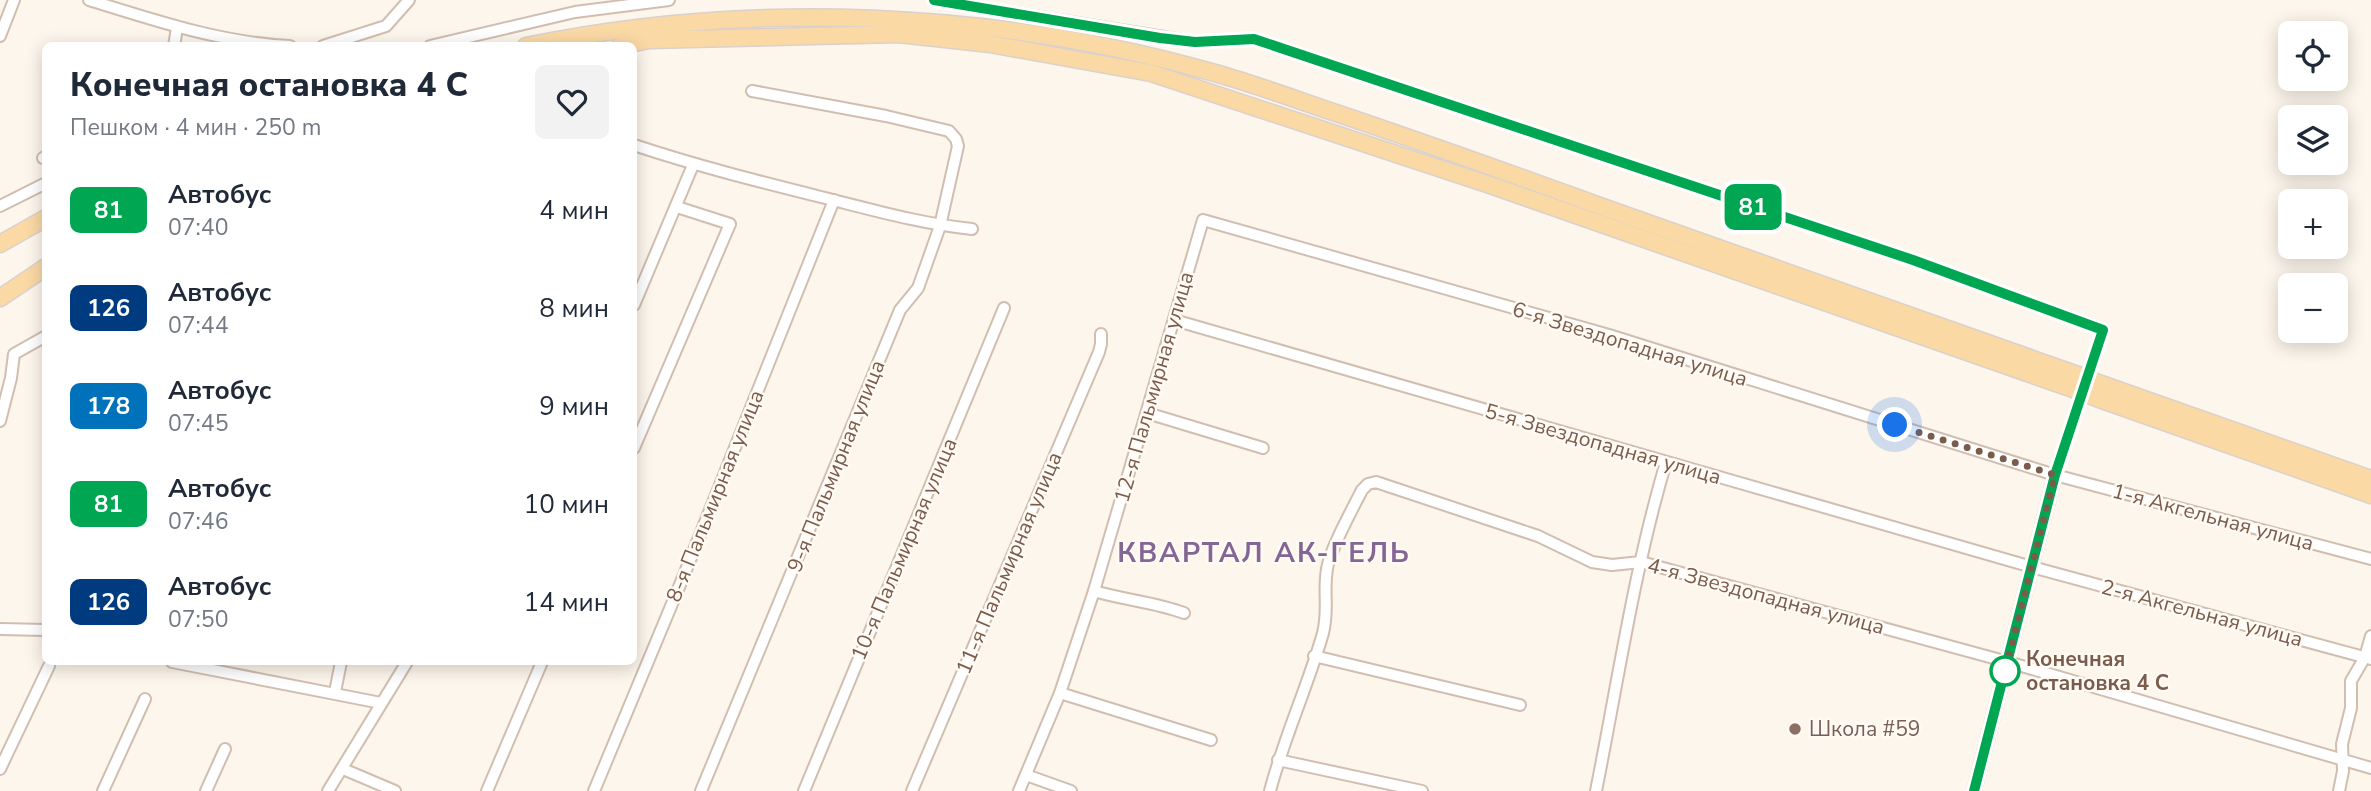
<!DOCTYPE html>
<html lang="ru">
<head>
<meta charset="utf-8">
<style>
	:root { --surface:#fff; --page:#f2f2f3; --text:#1f2937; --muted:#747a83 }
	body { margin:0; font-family:"Nunito Sans",sans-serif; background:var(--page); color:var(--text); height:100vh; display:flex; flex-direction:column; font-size:26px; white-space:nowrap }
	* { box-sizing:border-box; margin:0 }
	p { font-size:23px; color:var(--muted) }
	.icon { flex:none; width:38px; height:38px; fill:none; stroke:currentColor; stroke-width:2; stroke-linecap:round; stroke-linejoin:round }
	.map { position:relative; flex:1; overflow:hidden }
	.details { position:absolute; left:42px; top:42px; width:595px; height:623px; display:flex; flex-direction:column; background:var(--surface); border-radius:10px; box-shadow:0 4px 18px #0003 }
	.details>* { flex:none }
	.badge { padding:0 14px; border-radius:10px; font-size:24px; line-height:46px }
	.controls { position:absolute; left:2278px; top:21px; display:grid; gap:14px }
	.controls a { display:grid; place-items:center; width:70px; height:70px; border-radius:10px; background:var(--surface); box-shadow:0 4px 18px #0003; font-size:35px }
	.you { position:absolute; width:35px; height:35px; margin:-18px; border:5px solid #fff; border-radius:50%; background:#1a73e8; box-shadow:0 0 0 10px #1a73e833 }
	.map>.badge { position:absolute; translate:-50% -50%; box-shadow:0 0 0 4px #fff }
	.round { display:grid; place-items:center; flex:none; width:74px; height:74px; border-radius:10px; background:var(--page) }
	.overview { display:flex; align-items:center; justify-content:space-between; height:119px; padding:0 28px }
	h1 { font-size:33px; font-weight:800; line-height:52px }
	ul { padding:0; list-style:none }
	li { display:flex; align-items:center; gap:21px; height:98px; padding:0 28px }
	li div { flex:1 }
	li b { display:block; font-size:26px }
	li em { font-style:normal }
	li .badge { min-width:77px; font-weight:700; text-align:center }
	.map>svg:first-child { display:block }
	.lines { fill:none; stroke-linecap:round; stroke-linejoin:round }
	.minor-casing { stroke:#d1beb0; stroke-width:14 }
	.tertiary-casing { stroke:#d1beb0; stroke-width:16 }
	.primary-casing { stroke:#dad1cd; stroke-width:19 }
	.minor { stroke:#fff; stroke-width:10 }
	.tertiary { stroke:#fff; stroke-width:12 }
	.primary { stroke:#fbd9a5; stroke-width:16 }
	.primary-bridge-casing { stroke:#dad1cd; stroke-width:19; stroke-linecap:butt }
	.primary-bridge { stroke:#fbd9a5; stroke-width:16 }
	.line-casing { stroke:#fff; stroke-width:16 }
	.line { stroke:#00a651; stroke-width:10 }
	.walk { stroke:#7a5c4d; stroke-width:7; stroke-dasharray:0 12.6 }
	.stop-dot { fill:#fff; stroke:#00a651; stroke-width:3.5 }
	.education-dot { fill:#8d6e63; stroke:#fffaf3; stroke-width:2.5 }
	.labels { text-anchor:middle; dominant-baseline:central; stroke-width:5; stroke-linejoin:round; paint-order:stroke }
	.street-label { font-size:21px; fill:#7a5c4d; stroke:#fffaf3 }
	.stop-label { font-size:21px; font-weight:bold; fill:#7a5c4d; stroke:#fffaf3; text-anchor:start }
	.education-label { font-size:21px; fill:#785e54; stroke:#fffaf3; text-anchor:start }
	.district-label { font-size:28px; font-weight:bold; letter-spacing:2px; fill:#846695; stroke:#fffaf3 }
</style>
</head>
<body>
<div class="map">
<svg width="2371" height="791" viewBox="0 0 2371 791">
	<rect width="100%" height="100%" fill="#fdf6ec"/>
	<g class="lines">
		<g class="minor-casing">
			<g id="minor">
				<path d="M89,0C154,20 221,43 290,46"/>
				<path d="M934,0L1195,42L1254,39L1913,260L2103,329L2055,475"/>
				<path d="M0,36L14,0"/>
				<path d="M174,46L177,28"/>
				<path d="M323,46L386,26L409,0"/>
				<path d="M430,46L575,12L669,0"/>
				<path d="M634,145C697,166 761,182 825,198C873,210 922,224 972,229"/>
				<path d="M43,158L46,156"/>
				<path d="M0,206L46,183"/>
				<path d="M634,305L693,165"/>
				<path d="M1174,320L2032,567L2371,659"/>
				<path d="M1147,413L1263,448"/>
				<path d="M0,421L11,378L14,354L46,336"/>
				<path d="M634,448L730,224L677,207"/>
				<path d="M1094,591C1124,600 1155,602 1184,613"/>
				<path d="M0,629L46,630"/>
				<path d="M1314,656L1520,705"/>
				<path d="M172,662L381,703"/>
				<path d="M335,692L341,662"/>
				<path d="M1060,693L1211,740"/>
				<path d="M1278,760L1422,791"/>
				<path d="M0,769L49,666"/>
				<path d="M343,769L395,791"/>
				<path d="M1026,775L1071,791"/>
				<path d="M103,791L145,699"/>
				<path d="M206,791L225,749"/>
				<path d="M328,791L407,662"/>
				<path d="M487,791L542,662"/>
				<path d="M594,791L684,575L834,200"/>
				<path d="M701,791L900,310L918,288L940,226L958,146L956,139L949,131L886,116L752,91"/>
				<path d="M804,791L1004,308"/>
				<path d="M912,791L1099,352L1101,344V334"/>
				<path d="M1019,791L1060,693L1094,591L1203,220L1609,335L2055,475L2371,559"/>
				<path d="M1270,791C1284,737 1308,686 1323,633C1329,609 1323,592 1327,569C1330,549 1352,510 1362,490L1368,484L1376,482L1538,536L1592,562L1612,565L1641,562L2008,662L2371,768"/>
				<path d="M1596,791C1618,681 1634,570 1666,462"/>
				<path d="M2339,791L2343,771L2342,744L2351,708V681L2365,657L2371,636"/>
			</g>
		</g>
		<g class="tertiary-casing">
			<path id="tertiary" d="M1974,791L2055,475"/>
		</g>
		<g class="primary-casing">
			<g id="primary">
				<path d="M526,46C751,0 994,10 1215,73C1254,84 1292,98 1330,111C1420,141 1509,173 1597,205C1757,263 1918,318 2078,375"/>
				<path d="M620,46L649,40L899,34L990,44L1151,73L1490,185L2073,389"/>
				<path d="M0,244L46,218"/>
				<path d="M0,298L46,267"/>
				<path d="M2104,385L2371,479"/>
				<path d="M2099,399L2371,495"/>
			</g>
		</g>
		<use href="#minor" class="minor"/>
		<use href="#tertiary" class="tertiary"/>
		<use href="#primary" class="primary"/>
		<g class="primary-bridge-casing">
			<g id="primary-bridge">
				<path d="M2078,375L2104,385"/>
				<path d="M2073,389L2099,399"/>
			</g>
		</g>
		<use href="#primary-bridge" class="primary-bridge"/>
	</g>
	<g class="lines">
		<g class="line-casing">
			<path id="line" d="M934,0L1160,38L1195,42L1254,39L1913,260L2103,330L2055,475L1974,791"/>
		</g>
		<use href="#line" class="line"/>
		<path class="walk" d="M1895,425L2055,475L2005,671"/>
	</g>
	<circle class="stop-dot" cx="2005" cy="671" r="14"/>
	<circle class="education-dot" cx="1795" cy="729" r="7"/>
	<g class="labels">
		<g class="street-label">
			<text transform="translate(1630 344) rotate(17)">6-я Звездопадная улица</text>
			<text transform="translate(1154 387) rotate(-74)">12-я Пальмирная улица</text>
			<text transform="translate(1603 444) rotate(16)">5-я Звездопадная улица</text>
			<text transform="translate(836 466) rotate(-68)">9-я Пальмирная улица</text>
			<text transform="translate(715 496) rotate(-68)">8-я Пальмирная улица</text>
			<text transform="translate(2213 517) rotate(15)">1-я Акгельная улица</text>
			<text transform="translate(904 549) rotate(-67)">10-я Пальмирная улица</text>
			<text transform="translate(1009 563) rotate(-67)">11-я Пальмирная улица</text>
			<text transform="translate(1766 596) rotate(15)">4-я Звездопадная улица</text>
			<text transform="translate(2202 613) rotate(15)">2-я Акгельная улица</text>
		</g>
		<g class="stop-label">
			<text x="2026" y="659">Конечная<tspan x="2026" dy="24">остановка 4 С</tspan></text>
		</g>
		<g class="education-label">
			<text x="1809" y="729">Школа #59</text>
		</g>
		<g class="district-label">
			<text x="1264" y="553">КВАРТАЛ АК-ГЕЛЬ</text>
		</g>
	</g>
</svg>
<div class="controls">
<a><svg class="icon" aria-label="locate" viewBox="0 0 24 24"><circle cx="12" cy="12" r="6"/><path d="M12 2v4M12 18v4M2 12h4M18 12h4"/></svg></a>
<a><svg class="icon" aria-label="layers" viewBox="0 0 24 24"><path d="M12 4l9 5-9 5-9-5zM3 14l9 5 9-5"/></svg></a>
<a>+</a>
<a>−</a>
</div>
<div class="you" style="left:1895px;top:425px"></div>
<b class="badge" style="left:1753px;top:207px;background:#00a651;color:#fff">81</b>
<section class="details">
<div class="overview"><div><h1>Конечная остановка 4 С</h1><p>Пешком · 4 мин · 250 m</p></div><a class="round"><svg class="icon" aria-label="heart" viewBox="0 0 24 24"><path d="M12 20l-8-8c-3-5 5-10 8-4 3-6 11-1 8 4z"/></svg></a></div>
<ul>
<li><span class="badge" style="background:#00a651;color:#fff">81</span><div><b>Автобус</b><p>07:40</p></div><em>4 мин</em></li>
<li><span class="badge" style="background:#003b80;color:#fff">126</span><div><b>Автобус</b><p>07:44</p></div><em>8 мин</em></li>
<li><span class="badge" style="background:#0072bc;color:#fff">178</span><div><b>Автобус</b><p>07:45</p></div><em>9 мин</em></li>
<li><span class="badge" style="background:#00a651;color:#fff">81</span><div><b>Автобус</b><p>07:46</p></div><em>10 мин</em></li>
<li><span class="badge" style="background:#003b80;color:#fff">126</span><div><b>Автобус</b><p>07:50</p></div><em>14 мин</em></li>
</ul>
</section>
</div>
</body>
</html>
